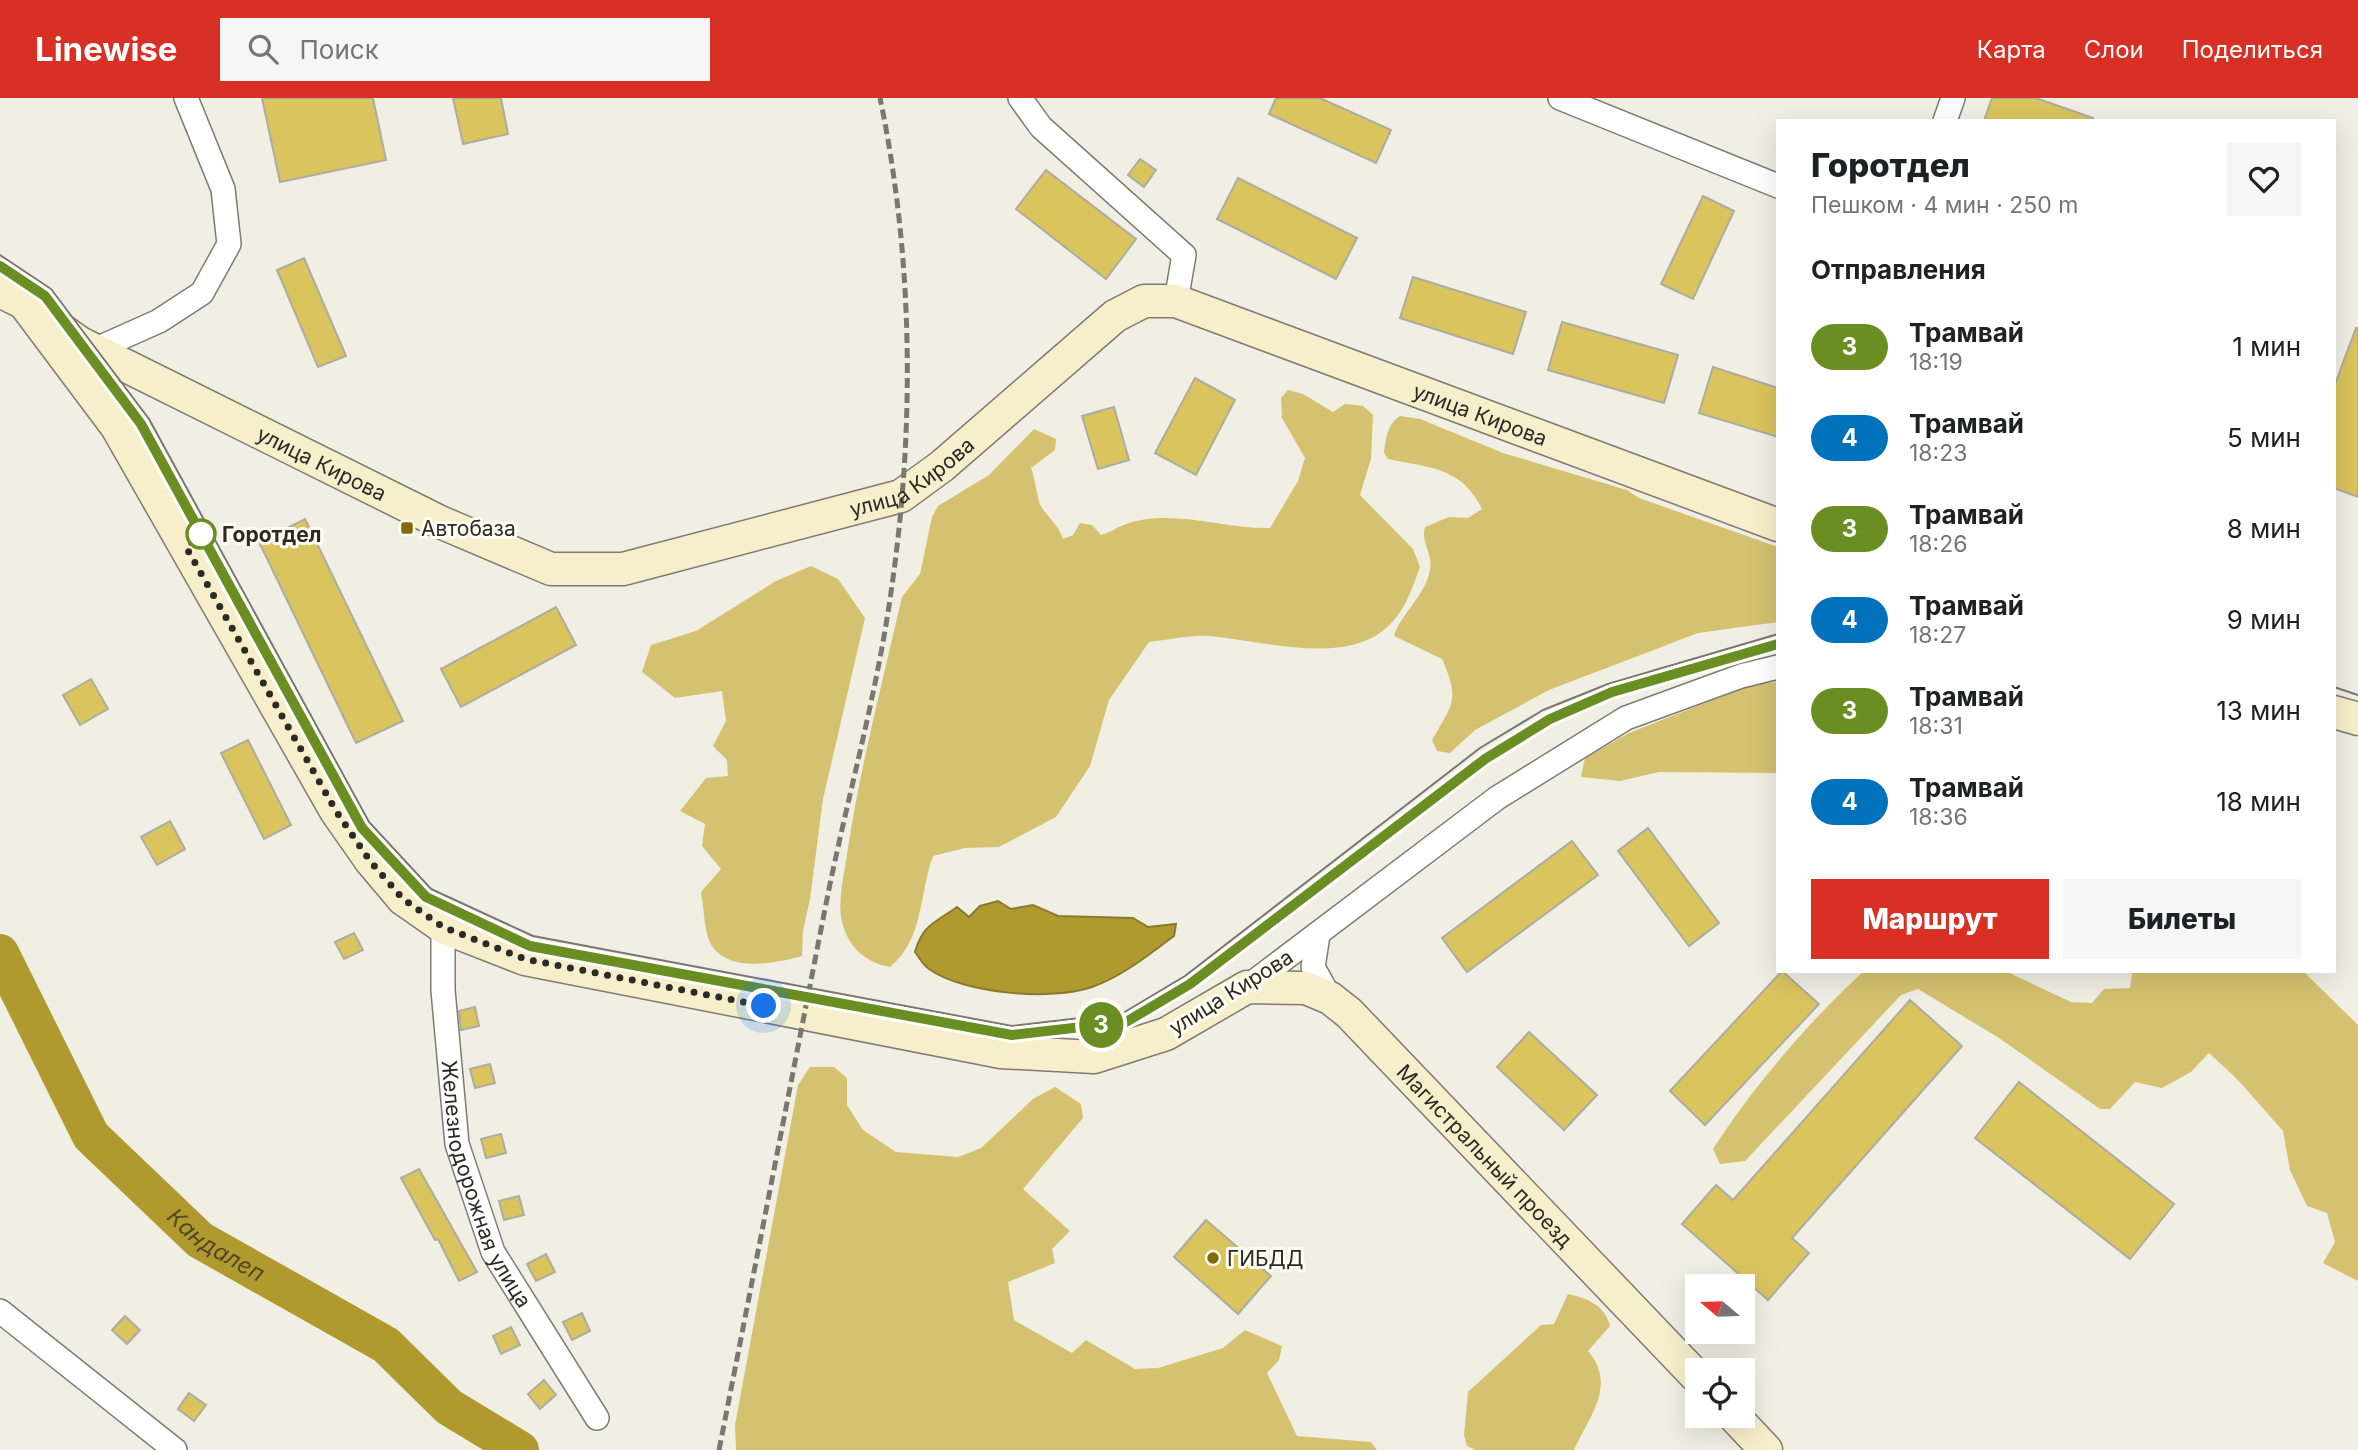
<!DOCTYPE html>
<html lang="ru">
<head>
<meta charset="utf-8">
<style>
	:root { --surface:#fff; --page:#f6f6f6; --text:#202124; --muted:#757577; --accent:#d93025 }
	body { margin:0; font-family:Inter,sans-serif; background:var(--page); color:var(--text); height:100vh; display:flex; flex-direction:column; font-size:26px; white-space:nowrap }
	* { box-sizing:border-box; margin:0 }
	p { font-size:23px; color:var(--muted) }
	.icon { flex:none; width:38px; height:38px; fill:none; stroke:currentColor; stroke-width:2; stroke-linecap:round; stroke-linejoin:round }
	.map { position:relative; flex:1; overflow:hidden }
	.panel { position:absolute; left:1776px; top:21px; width:560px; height:854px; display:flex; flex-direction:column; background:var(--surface); border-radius:0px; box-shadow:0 7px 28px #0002 }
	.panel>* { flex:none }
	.badge { padding:0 14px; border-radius:23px; font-size:24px; line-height:46px }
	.needle { width:46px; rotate:289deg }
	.buttons { position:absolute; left:1685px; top:1176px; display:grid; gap:14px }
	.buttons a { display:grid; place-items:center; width:70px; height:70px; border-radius:0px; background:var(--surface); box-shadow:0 7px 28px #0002; font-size:35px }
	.you { position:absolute; width:35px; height:35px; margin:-18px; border:5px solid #fff; border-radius:50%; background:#1a73e8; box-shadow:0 0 0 10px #1a73e833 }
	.map>.badge { position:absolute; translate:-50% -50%; box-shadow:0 0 0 4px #fff }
	h2 { padding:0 35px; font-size:26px; line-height:63px }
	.round { display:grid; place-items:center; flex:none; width:74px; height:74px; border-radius:0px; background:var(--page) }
	.head { display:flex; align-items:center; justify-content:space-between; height:119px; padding:0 35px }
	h1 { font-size:33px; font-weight:800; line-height:52px }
	.action { display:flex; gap:14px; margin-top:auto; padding:14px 35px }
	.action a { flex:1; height:80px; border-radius:0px; background:var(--accent); color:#fff; font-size:28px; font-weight:800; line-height:80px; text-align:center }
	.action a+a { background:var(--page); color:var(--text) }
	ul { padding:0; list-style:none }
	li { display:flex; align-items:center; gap:21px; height:91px; padding:0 35px }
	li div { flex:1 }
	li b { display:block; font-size:26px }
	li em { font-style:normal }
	li .badge { min-width:77px; font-weight:700; text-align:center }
	header { display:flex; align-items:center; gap:42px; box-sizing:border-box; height:98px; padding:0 35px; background:var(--accent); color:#fff }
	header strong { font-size:33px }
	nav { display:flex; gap:38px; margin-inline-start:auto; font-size:24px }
	.search { width:490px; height:63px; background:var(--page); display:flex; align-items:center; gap:18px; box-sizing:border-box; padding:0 24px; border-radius:0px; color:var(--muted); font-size:26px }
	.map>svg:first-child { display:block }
	.green { fill:#d4c270 }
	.water { fill:#b09a30; stroke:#88792d; stroke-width:2 }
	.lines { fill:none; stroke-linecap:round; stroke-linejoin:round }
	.river { stroke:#b09a30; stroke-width:38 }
	.building { fill:#dac45e; stroke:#aeaca1; stroke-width:2 }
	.street-casing { stroke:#7e7c72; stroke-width:26 }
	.secondary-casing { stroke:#7e7c72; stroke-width:35 }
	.street { stroke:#fff; stroke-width:23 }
	.secondary { stroke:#f7efcb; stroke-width:32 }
	.tram { stroke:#787770; stroke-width:2 }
	.rail { stroke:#787770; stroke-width:5; stroke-dasharray:10 5; stroke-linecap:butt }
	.line-casing { stroke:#fff; stroke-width:16 }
	.line { stroke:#6b8e23; stroke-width:10 }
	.walk { stroke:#2b2b26; stroke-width:7; stroke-dasharray:0 12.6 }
	.poi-dot { fill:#806d0a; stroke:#fffdf1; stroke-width:2.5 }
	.stop-dot { fill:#fff; stroke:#6b8e23; stroke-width:3.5 }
	.labels { text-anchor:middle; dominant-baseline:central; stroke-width:6; stroke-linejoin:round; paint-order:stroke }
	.street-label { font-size:21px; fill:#2b2b26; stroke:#fffdf1 }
	.poi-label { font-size:21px; fill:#2b2b26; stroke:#fffdf1; text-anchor:start }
	.stop-label { font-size:21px; font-weight:bold; fill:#2b2b26; stroke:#fffdf1; text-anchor:start }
	.water-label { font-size:23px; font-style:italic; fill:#52491e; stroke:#fffdf1 }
</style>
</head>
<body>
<header>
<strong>Linewise</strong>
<div class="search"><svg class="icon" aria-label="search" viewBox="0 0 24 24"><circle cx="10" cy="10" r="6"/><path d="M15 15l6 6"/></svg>Поиск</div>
<nav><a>Карта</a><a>Слои</a><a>Поделиться</a></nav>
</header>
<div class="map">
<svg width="2358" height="1352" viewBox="0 0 2358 1352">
	<rect width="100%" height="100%" fill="#f1efe4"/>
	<g class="green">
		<path d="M1288,292L1303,296L1333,314L1345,306L1363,308L1373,317L1371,361L1360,397L1413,451L1420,469C1413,488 1407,507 1394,522C1353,572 1263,542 1208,538C1189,537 1168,542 1149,544L1109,602L1090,668L1056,719L999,749L965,750L933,758C919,796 924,841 890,869C866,865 848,849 842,824C837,802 845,773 848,750C861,665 883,582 902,499L920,476L932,419L938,408L989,377L1034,331L1056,341L1055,352L1031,370C1035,380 1038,404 1041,408C1048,420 1058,426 1063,441L1073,437L1080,425L1092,427L1101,437C1110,435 1117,429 1126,426C1171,410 1224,431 1270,430L1298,383L1305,360L1282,320L1281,300Z"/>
		<path d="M1400,318L1420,321L1503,355L1627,392L1639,400L1778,449V524L1698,535L1549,592L1475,632L1450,655L1437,653L1432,642C1453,605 1460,602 1442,561L1394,538C1399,518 1427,496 1430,471C1433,456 1420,443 1425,429L1449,419L1468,420L1482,411C1461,368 1429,370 1388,361L1384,355C1386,341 1387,326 1400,318Z"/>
		<path d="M811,468L838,481L865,520L823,701L810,801L803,833L802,858C777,865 730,875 712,848C704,836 704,809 701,794L721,771L702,748L705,726L680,713L706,680L728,678L727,662L713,648L726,623L722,593L675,600L642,574L651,547L696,533L776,483Z"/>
		<path d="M1778,584V675L1659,674L1620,683L1581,679L1585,660L1629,635L1751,587Z"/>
		<path d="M1864,873H2005L2071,904L2092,905L2104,891L2130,890L2132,875L2128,873H2303L2358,927V1183L2323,1165L2335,1144L2327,1115L2307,1108L2290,1072L2283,1033L2238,982L2209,955L2191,974L2162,990L2135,984L2110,1011H2100L1999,940L1918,891L1901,897L1745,1063L1720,1066L1713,1051C1752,990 1810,922 1864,873Z"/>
		<path d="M810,969H834L847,980V1007L863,1032L896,1054L958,1059L981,1050L1033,1001L1055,989L1081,1006L1083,1020L1023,1091L1070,1133L1052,1151L1055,1165L1008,1184L1014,1222L1072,1255L1086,1242L1135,1271L1158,1270L1223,1250L1245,1232L1282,1248L1279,1262L1267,1275L1297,1338L1371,1344L1377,1352H736L735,1327L798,987Z"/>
		<path d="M1568,1196C1587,1200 1605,1207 1610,1228L1588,1253C1617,1287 1590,1317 1574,1352H1476L1467,1348L1464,1337L1468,1294L1541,1227L1554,1226Z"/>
	</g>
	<path class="water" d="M998,803L1011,811L1033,807L1058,818L1133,820L1148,829L1176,826L1174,838C1148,857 1123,878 1092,889C1052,903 964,896 929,871C923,867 919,859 915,854C923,826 935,825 957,809L969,819L980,808Z"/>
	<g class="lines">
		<path class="river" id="s1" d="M0,855L91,1038L200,1142L386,1247L449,1309L520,1352"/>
	</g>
	<g class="building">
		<path d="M262,0H373L386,62L280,84Z"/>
		<path d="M453,0H501L508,36L463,46Z"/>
		<path d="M1276,0H1320L1391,32L1376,65L1269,16Z"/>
		<path d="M1992,0H2036L2093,20V23H1984Z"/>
		<path d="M1140,61L1156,72L1144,89L1128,77Z"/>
		<path d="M1046,72L1136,141L1106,181L1016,111Z"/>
		<path d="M1238,80L1357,140L1336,181L1217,121Z"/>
		<path d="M1703,98L1734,113L1693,201L1661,186Z"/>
		<path d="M304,160L346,258L318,269L277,172Z"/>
		<path d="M1413,179L1526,214L1513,256L1400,220Z"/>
		<path d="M1562,224L1678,257L1664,305L1548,272Z"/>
		<path d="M2356,230H2358V399L2334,390V289Z"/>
		<path d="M1713,269L1778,290V339L1699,315Z"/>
		<path d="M1195,280L1235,302L1196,377L1155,355Z"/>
		<path d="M1114,309L1129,362L1098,371L1082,318Z"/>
		<path d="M305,421L403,623L356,645L259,444Z"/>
		<path d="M556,509L576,547L461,609L441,571Z"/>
		<path d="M91,581L108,611L80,627L63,597Z"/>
		<path d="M248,642L291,727L264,741L221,655Z"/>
		<path d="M170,723L185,751L157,767L141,739Z"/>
		<path d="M1648,730L1719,825L1689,848L1618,753Z"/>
		<path d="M1572,743L1598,777L1467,874L1442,840Z"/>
		<path d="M354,835L363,852L344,861L335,844Z"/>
		<path d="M1782,873L1819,906L1705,1027L1670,993Z"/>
		<path d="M1910,902L1962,948L1792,1140L1809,1155L1768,1202L1682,1126L1716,1087L1733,1102Z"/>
		<path d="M475,909L479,928L461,932L459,913Z"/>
		<path d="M1529,934L1597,997L1564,1032L1497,969Z"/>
		<path d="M490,966L495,985L475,990L470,971Z"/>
		<path d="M2019,984L2174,1106L2130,1161L1975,1040Z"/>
		<path d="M501,1036L506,1055L486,1060L481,1041Z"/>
		<path d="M419,1071L477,1174L459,1183L438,1141L435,1142L401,1080Z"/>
		<path d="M519,1098L524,1117L504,1122L499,1103Z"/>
		<path d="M1206,1122L1271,1178L1238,1216L1174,1159Z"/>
		<path d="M546,1156L555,1174L536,1183L527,1166Z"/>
		<path d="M582,1215L590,1233L572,1242L563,1224Z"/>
		<path d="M125,1218L140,1232L127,1246L112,1232Z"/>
		<path d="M511,1229L520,1247L501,1256L493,1238Z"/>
		<path d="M544,1282L556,1297L540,1311L528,1296Z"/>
		<path d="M189,1295L206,1307L194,1323L178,1311Z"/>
	</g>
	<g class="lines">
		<g class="street-casing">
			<g id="street">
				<path d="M1020,0L1041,29L1184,157L1176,203"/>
				<path d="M1560,0L1778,88"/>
				<path d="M1945,23L1953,0"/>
				<path d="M94,252L159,223L202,195L229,146L223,91L186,0"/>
				<path id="s2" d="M443,829V892L457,1046L493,1154L597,1320"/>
				<path d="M1318,837L1313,869L1330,900"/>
				<path d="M1247,889L1497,700L1626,620L1741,578L1778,569"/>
				<path d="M0,1213L175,1352"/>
			</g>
		</g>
		<g class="secondary-casing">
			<g id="secondary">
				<path id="s3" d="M0,193L24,205L117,329L336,713L371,763L403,801L443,829L525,861L1001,954L1094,959L1166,936L1247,889L1306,890L1330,900L1349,915L1698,1280"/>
				<path id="s4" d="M49,223L80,245L440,424L551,471H623L901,398L942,368L1115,218L1144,203H1176L1778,427"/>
				<path d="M2334,614L2358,621"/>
				<path d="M1734,1318L1766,1352"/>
			</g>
		</g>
		<use href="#street" class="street"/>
		<use href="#secondary" class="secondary"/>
		<g class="tram">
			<path d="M0,157L51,191L149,321L369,724L431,791L533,838L1012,928L1123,915L1185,878L1480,650L1543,612L1608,586L1778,536"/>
			<path d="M2334,589L2358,597"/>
			<path d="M1338,773C1421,710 1500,643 1597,601"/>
		</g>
		<path class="rail" d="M719,1352C756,1165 792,978 829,791C849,694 876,598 890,501C915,336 914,163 880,0"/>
	</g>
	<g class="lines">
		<g class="line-casing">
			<path id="line" d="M0,168L45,198L141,326L362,730L426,799L530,848L1012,937L1126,924L1190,886L1485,661L1550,621L1612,594L1778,546"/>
		</g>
		<use href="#line" class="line"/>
		<path class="walk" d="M201,436L186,449L336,713L370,763L403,801L443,829L525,861L764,908"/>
	</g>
	<g class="poi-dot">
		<rect x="400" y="423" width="14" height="14" rx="3.5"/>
		<circle cx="1213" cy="1160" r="7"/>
	</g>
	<circle class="stop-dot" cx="201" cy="436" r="14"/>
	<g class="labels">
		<g class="street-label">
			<text stroke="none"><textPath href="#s4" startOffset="1589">улица Кирова</textPath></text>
			<text stroke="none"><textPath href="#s4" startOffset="308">улица Кирова</textPath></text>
			<text stroke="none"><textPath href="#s4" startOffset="938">улица Кирова</textPath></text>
			<text transform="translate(1231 894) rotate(-32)">улица Кирова</text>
			<text stroke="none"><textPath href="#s3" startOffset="1925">Магистральный проезд</textPath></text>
			<text stroke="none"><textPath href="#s2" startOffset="264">Железнодорожная улица</textPath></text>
		</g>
		<g class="poi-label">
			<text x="421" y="430">Автобаза</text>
			<text x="1227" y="1160">ГИБДД</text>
		</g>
		<g class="stop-label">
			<text x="222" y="436">Горотдел</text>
		</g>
		<g class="water-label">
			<text stroke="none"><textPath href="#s1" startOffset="371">Кандалеп</textPath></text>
		</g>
	</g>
</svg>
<div class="buttons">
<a><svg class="needle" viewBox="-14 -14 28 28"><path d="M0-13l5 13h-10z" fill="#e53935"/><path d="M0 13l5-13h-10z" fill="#757577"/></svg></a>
<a><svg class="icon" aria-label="locate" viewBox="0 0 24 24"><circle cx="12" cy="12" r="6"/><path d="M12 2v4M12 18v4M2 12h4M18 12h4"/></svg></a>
</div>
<div class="you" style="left:764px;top:908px"></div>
<b class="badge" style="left:1101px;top:927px;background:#6b8e23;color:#fff">3</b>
<section class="panel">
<div class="head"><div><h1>Горотдел</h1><p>Пешком · 4 мин · 250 m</p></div><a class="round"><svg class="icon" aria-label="heart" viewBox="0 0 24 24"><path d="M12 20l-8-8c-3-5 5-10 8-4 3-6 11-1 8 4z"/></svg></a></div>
<h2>Отправления</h2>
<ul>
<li><span class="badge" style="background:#6b8e23;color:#fff">3</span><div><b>Трамвай</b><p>18:19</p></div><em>1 мин</em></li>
<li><span class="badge" style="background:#0072bc;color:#fff">4</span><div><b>Трамвай</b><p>18:23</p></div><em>5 мин</em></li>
<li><span class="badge" style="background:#6b8e23;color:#fff">3</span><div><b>Трамвай</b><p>18:26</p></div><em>8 мин</em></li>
<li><span class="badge" style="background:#0072bc;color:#fff">4</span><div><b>Трамвай</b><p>18:27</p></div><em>9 мин</em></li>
<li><span class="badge" style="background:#6b8e23;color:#fff">3</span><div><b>Трамвай</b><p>18:31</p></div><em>13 мин</em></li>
<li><span class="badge" style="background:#0072bc;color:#fff">4</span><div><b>Трамвай</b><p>18:36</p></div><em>18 мин</em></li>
</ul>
<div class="action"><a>Маршрут</a><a>Билеты</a></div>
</section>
</div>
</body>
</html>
